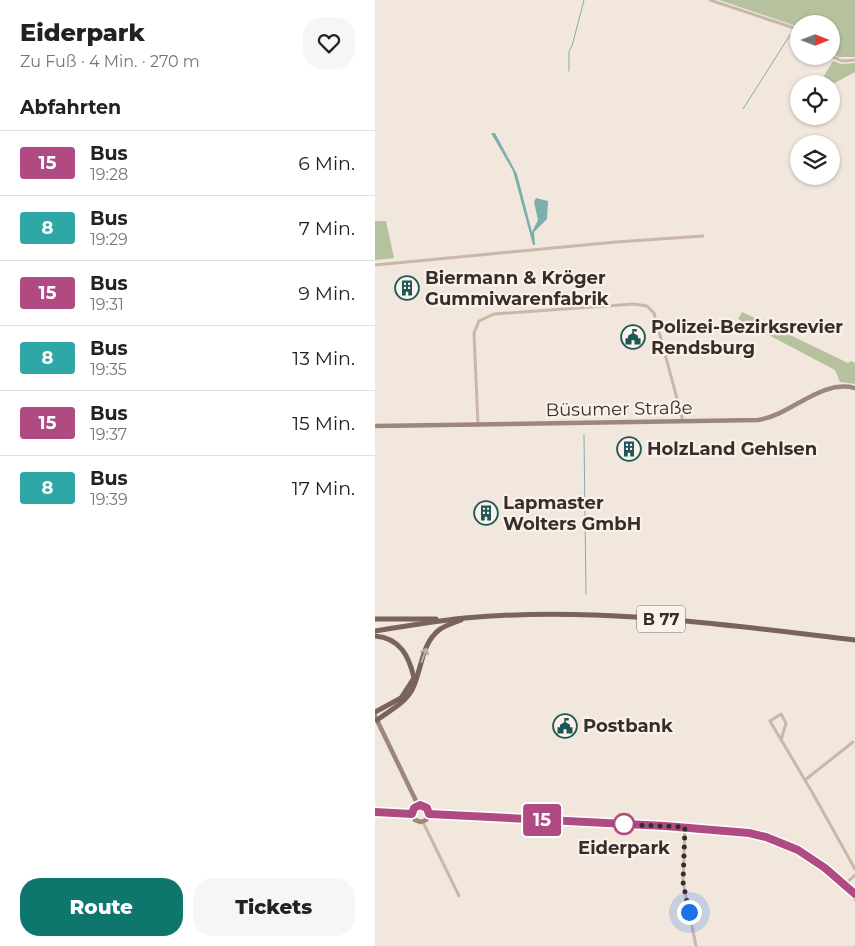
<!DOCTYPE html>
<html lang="de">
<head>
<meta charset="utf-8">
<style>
	:root { --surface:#fff; --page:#f6f6f6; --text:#222; --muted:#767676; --line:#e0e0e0; --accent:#0f766e }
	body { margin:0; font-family:Montserrat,sans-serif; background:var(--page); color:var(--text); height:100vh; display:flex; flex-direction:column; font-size:19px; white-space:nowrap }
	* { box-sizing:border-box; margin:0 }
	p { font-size:16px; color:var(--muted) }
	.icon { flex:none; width:28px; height:28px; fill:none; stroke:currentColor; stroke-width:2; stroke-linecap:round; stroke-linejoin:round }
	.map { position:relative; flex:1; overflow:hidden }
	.sheet { display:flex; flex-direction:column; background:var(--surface); width:375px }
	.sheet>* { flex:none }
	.badge { padding:0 10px; border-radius:4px; font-size:18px; line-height:32px }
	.needle { width:32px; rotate:90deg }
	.controls { position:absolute; left:415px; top:15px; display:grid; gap:10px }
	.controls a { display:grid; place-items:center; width:50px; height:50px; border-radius:50%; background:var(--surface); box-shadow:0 1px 4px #0004; font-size:25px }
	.you { position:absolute; width:25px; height:25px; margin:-12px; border:4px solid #fff; border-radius:50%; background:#1a73e8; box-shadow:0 0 0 8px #1a73e833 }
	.map>.badge { position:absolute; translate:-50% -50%; box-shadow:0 0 0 2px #fff }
	h2 { padding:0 20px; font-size:19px; line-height:45px }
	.round { display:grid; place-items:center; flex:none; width:52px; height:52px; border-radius:20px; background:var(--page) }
	.head { display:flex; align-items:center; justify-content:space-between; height:85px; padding:0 20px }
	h1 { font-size:24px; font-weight:800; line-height:38px }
	.action { display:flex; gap:10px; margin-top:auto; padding:10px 20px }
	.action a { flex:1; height:58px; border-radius:20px; background:var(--accent); color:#fff; font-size:20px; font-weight:800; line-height:58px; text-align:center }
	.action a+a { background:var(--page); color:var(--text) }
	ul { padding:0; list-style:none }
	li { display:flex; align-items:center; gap:15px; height:65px; padding:0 20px; border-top:1px solid var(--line) }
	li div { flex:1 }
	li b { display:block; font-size:19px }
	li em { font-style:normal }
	li .badge { min-width:55px; font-weight:700; text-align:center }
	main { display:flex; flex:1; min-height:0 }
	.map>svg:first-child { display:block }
	.green { fill:#b6c19e }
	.water { fill:#7daeae }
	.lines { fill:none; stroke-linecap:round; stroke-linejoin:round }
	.stream { stroke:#7daeae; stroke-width:1 }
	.street { stroke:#cab7a9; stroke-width:3 }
	.secondary { stroke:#9d867b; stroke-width:4.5 }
	.primary { stroke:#79635b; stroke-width:5 }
	.oneway { stroke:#bfb1aa }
	.line-casing { stroke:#fff; stroke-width:11 }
	.line { stroke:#af4b82; stroke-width:8 }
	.walk { stroke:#372d29; stroke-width:5; stroke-dasharray:0 9 }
	.stop-dot { fill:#fff; stroke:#af4b82; stroke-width:2.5 }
	.labels { text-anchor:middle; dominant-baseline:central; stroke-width:4.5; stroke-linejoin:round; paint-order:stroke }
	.shield { fill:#f9f1ea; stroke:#716863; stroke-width:1 }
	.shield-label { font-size:16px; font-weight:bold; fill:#372d29 }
	.poi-label { font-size:18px; font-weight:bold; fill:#372d29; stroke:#f9f1ea; text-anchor:start }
	.street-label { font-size:18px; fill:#372d29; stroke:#f9f1ea }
	.stop-label { font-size:18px; font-weight:bold; fill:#372d29; stroke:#f9f1ea }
</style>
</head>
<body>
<main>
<section class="sheet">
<div class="head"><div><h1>Eiderpark</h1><p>Zu Fuß · 4 Min. · 270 m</p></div><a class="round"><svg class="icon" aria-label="heart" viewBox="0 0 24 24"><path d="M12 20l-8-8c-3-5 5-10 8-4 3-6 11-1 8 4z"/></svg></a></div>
<h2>Abfahrten</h2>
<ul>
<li><span class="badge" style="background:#af4b82;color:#fff">15</span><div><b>Bus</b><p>19:28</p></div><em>6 Min.</em></li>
<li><span class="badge" style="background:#2fa7a7;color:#fff">8</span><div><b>Bus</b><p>19:29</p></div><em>7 Min.</em></li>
<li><span class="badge" style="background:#af4b82;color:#fff">15</span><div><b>Bus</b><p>19:31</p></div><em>9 Min.</em></li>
<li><span class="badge" style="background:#2fa7a7;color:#fff">8</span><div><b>Bus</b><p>19:35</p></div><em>13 Min.</em></li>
<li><span class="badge" style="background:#af4b82;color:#fff">15</span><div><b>Bus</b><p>19:37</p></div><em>15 Min.</em></li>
<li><span class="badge" style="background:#2fa7a7;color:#fff">8</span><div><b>Bus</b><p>19:39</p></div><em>17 Min.</em></li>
</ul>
<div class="action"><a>Route</a><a>Tickets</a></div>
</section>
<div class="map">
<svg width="480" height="946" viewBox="0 0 480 946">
	<rect width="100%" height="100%" fill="#f2e7dd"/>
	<g class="green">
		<path d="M344,0H480V57H463L456,52V24H424V27Z"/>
		<path d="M458,61L466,64L480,63V72L456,85V84H444Z"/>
		<path d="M0,221H11L19,258L0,260Z"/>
		<path d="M367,312L473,363L476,361L480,363V384L465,382L460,370L363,319Z"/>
	</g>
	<path class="water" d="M116,133H120L142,174L157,232L163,220L159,202L161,198L173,201L172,219L159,232L160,245H158L138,171Z"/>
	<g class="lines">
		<g class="stream">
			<path d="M194,71V51L197,46L209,0"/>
			<path d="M368,109L415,35"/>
			<path d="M209,435L211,594"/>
		</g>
		<g class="street">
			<path d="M335,0L419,28L424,32"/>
			<path d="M456,56L467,61L480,60"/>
			<path d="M0,265L241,242L328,236"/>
			<path d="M103,425L99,333L104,321L119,314L259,304L272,306L279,313L308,421"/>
			<path d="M406,740L411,723L406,714L395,721L437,792L480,869"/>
			<path d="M430,780L478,742"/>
			<path d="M48,822L84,896"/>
			<path d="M310,828L308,882L321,946"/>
			<path d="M469,885L480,875"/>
		</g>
		<g class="secondary">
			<path d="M0,426L383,420C417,415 445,379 480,388"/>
			<path d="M0,716L43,805"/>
			<path d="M43,805L51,808L54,814"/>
			<path d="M0,812L37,814"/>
			<path d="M37,814L40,820L46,822L51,820L54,814"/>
			<path d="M54,814L290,826L374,833L391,837L423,850L450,868L469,885L480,898"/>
		</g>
		<g class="primary">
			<path d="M0,619H61"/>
			<path d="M0,631C30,626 60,621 90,618C220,606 351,625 480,640"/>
			<path d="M0,636C25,638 34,656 39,678L26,698L0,712"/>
			<path d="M2,720C14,711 29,704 37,690C47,670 46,644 64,630C70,625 79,623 86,620"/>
		</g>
	</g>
	<defs><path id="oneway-shaft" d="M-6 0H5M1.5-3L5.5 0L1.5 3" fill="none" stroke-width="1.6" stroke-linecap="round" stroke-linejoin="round" transform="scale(1.25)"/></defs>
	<use class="oneway" href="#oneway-shaft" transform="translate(49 655) rotate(-70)"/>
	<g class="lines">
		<g class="line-casing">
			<path id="line" d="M0,812L37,814L39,808L45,805L52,808L54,814L290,826L374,833L391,837L423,850L450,868L480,894"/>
		</g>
		<use href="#line" class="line"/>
		<path class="walk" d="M249,824H240L310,827L308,882L314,912"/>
	</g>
	<defs>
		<g id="building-ring" transform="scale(1.25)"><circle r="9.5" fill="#f9f1ea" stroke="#1f5658" stroke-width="1.5"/><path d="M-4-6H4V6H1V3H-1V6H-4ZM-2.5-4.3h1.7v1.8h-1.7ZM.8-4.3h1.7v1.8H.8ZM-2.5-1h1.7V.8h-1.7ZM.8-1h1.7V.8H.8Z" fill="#1f5658"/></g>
		<g id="civic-ring" transform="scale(1.25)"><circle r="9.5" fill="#f9f1ea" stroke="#1f5658" stroke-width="1.5"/><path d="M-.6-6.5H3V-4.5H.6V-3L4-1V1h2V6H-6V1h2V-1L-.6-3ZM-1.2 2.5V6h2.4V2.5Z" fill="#1f5658"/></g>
	</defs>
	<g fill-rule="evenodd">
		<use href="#building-ring" x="32" y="288"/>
		<use href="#civic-ring" x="258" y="337"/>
		<use href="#building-ring" x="254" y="449"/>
		<use href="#building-ring" x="111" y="513"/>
		<use href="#civic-ring" x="190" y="726"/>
	</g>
	<circle class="stop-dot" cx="249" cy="824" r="10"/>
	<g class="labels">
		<rect class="shield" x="262" y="605.5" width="48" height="27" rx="4"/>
		<g class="shield-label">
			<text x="286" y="619">B 77</text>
		</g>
		<g class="poi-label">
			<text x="50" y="278">Biermann &amp; Kröger<tspan x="50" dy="21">Gummiwarenfabrik</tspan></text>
			<text x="276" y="327">Polizei-Bezirksrevier<tspan x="276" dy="21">Rendsburg</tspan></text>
			<text x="272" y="449">HolzLand Gehlsen</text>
			<text x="128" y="503">Lapmaster<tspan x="128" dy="21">Wolters GmbH</tspan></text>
			<text x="208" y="726">Postbank</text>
		</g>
		<g class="street-label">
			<text transform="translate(244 409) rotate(-1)">Büsumer Straße</text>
		</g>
		<g class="stop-label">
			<text x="249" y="848">Eiderpark</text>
		</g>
	</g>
</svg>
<div class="controls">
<a><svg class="needle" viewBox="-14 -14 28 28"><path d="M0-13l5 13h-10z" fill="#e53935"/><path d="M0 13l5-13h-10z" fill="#767676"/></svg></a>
<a><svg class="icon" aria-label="locate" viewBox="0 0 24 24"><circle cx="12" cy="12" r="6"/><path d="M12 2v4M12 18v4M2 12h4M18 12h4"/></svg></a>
<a><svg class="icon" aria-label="layers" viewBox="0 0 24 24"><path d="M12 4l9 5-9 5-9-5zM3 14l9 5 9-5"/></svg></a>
</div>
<div class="you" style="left:314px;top:912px"></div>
<b class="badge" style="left:167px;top:820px;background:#af4b82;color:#fff">15</b>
</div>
</main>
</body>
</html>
